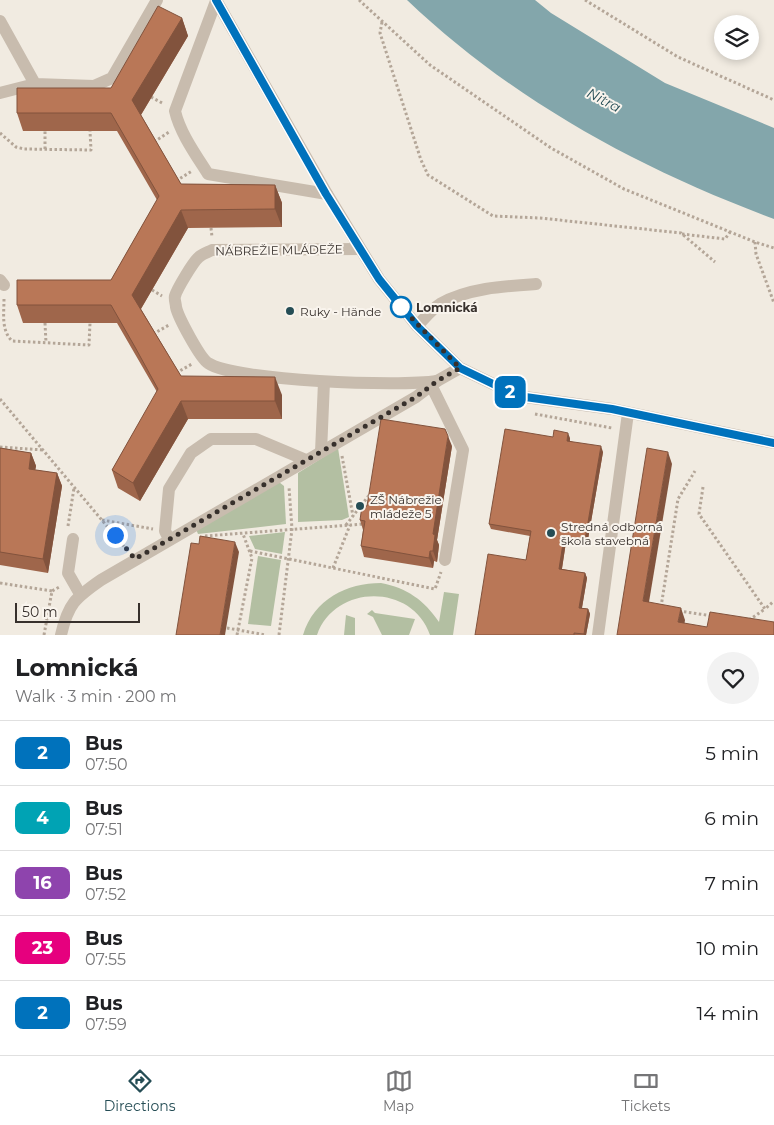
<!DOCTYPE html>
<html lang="en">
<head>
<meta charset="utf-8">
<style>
	:root { --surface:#fff; --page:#f2f2f2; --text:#202124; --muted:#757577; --line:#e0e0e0; --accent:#254d55 }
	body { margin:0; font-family:Montserrat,sans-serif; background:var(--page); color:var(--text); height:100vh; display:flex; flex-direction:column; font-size:19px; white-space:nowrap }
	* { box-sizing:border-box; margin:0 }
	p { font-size:16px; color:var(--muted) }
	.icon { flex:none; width:28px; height:28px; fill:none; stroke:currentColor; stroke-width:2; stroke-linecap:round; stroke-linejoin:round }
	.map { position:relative; height:635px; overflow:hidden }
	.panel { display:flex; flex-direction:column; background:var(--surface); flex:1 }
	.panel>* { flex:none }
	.badge { padding:0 10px; border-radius:8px; font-size:18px; line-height:32px }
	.controls { position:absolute; left:714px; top:15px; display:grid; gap:10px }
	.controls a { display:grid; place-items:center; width:45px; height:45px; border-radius:50%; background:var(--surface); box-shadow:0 2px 8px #0003; font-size:25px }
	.scale { position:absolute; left:15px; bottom:12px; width:125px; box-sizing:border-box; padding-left:5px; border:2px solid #37302c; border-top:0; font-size:14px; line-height:18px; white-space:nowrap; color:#37302c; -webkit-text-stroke:4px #f9f4ed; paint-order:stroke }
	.you { position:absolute; width:25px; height:25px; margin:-12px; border:4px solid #fff; border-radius:50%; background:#1a73e8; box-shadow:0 0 0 8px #1a73e833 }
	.map>.badge { position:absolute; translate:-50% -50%; box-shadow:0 0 0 2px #fff }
	.round { display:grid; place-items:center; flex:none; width:52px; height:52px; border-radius:26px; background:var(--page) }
	.headline { display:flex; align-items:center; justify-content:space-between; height:85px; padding:0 15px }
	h1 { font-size:24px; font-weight:700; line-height:38px }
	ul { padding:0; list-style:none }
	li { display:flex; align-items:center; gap:15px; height:65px; padding:0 15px; border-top:1px solid var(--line) }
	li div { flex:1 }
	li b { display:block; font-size:19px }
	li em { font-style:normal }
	li .badge { min-width:55px; font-weight:700; text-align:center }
	.tab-bar { display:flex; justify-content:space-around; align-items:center; height:70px; border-top:1px solid var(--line); background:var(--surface); font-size:14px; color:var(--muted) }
	.tab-bar a { display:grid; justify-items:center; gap:2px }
	.tab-bar .selected { color:var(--accent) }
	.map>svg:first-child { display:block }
	.green { fill:#b3bfa2 }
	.water { fill:#83a6ab }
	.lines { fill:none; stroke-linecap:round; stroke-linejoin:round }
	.path { stroke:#b4a698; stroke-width:3; stroke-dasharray:2.5 2.5; stroke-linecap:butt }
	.minor { stroke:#c8bcae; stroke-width:12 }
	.wall { fill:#9f664b }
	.shaded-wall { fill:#82533d }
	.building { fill:#b97757; stroke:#82533d }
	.line-casing { stroke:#fff; stroke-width:11 }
	.line { stroke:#0072bc; stroke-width:8 }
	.walk { stroke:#37302c; stroke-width:5; stroke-dasharray:0 9 }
	.stop-dot { fill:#fff; stroke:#0072bc; stroke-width:2.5 }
	.poi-dot { fill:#254d55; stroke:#f9f4ed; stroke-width:2 }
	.labels { text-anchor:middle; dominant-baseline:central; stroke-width:4; stroke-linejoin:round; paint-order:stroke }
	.street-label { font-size:12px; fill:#37302c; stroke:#f9f4ed }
	.stop-label { font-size:12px; font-weight:bold; fill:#37302c; stroke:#f9f4ed; text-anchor:start }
	.poi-label { font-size:12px; fill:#37302c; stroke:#f9f4ed; text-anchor:start }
	.water-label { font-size:14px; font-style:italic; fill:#254d55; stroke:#f9f4ed }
</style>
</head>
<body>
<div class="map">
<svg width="774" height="635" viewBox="0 0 774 635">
	<rect width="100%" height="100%" fill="#f1ebe1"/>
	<g class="green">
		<path d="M338,448L349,517L342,520L298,522V473Z"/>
		<path d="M279,482L284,486L286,524L198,534L196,529Z"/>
		<path d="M285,532L282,554L255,549L249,536Z"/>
		<path d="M258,556L281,560L271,626L248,624Z"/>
		<path d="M381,583C407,588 424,600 439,622L444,592L459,594L453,635H430C412,583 335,584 317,635H303C314,599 347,583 381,583Z"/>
		<path d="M372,610L375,613L415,619L409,635H382L373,617L367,614Z"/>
		<path d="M346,615L355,618V635H344Z"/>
	</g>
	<path class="water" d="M407,0H535L551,13L665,83L774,128V219C639,169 512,100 407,0Z"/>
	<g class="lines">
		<g class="path">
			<path d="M359,0L430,65L551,148L624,189L755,242L774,248"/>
			<path d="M585,0L678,57L774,100"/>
			<path d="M382,22L380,33L421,160L428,175L493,216L540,218L681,233L715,262"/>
			<path d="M151,97L164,104"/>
			<path d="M0,133L16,147L24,149L91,150L90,131"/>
			<path d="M154,142L169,132"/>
			<path d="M45,149V131"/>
			<path d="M176,181L192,171"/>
			<path d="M211,228L212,237"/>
			<path d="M682,234L725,239L730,232"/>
			<path d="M755,242L756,254L774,303"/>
			<path d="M152,290L162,296"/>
			<path d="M4,299C4,314 1,330 12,341L89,345L90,323"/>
			<path d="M45,323L46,343"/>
			<path d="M153,334L169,325"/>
			<path d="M176,373L192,364"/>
			<path d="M0,399L127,550"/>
			<path d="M535,414L612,428"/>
			<path d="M0,447L43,450"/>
			<path d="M342,456L353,516"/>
			<path d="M703,487L699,514L765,609L774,601"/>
			<path d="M102,520L153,529"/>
			<path d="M346,525L370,494"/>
			<path d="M68,526L74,488"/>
			<path d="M205,536L364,524"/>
			<path d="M250,551L435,589L441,572"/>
			<path d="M333,568L350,525"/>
			<path d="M0,583L52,591"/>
			<path d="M661,607L678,499L695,471"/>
			<path d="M679,611L713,616"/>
			<path d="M749,620L765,609"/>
			<path d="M227,628L266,635"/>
			<path d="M44,635L52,591L61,586"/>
			<path d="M237,635L252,558L243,534"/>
			<path d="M279,635L292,529L289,487"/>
		</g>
		<g class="minor">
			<path d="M216,0L327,194L379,279L417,326L460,368L518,396L612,409L774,443"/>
			<path d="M216,1L175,111C180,133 196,155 208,174L327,194"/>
			<path d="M0,21L35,84L94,86L112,78L157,0"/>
			<path d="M0,93L35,84"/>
			<path d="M360,249L212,250C208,252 202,254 199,257C193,262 177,289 175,296C174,299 176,304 176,307C178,317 200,358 208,363C234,381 402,387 437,381"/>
			<path d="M0,280L4,285"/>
			<path d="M417,326C424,319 432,309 440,304C468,288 505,286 536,284"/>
			<path d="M432,387L463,450L445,560"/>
			<path d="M321,452L324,382"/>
			<path d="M73,539L68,573L80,594"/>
			<path d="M169,539L165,531L169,489L191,453L211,439H256L306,460"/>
			<path d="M61,635C68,604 75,598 101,580L416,397L437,381L460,368"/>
			<path d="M598,635L628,413"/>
		</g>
	</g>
	<g class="wall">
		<path d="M182,18L188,36L141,115L181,184L275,185L282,203V227L188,228L141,309L181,376L282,395V419H188L140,501L118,488L112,470L157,392L117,323H23L17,305L111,280L157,200L117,131H23L17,113L111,88Z"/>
		<path d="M553,437L570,438V441L603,452L587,545L566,542L562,569L585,573L587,578L582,608L588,609L590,614L586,635H475L526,560L530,536L491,529L489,524Z"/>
		<path d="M452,446L437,540L439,545L437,562L434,561L433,568L364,557L361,546L363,530L360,520L367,506Z"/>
		<path d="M0,448L31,453L36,466L35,470L57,473L62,486L48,573L0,565Z"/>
	</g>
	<g class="shaded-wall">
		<path d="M182,18L188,36L139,118L132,100Z"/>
		<path d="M275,185L282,203V227L275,209Z"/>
		<path d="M181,210L188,228L139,312L132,295Z"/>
		<path d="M275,377L282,395V419L275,401Z"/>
		<path d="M181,401L188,419L140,501L133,483Z"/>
		<path d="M568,433L570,438L569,446L567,441Z"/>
		<path d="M448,436L452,446L437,540L439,545L437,562L433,551V534Z"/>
		<path d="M601,446L603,452L587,545L585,540Z"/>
		<path d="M668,452L672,464L647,614L643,601Z"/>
		<path d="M31,453L36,466L33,482L29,469Z"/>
		<path d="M57,473L62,486L48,573L43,559Z"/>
		<path d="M564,537L566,542L561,574L559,569Z"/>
		<path d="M235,542L239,552L225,635H220Z"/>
		<path d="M430,551L434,561L433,568L429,558Z"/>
		<path d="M585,573L587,578L581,613L579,608Z"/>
		<path d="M681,608L685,620L683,634L678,622Z"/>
		<path d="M588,609L590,614L586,635H584Z"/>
	</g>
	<g class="building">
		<path d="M158,6L182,18L132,100L181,184L275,185V209L181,210L132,295L181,376L275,377V401H181L133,483L112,470L158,389L135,347L111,305H17V280H111L159,196L111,113H17V88H111Z"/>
		<path d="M381,419L445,429L448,436L433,534L435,535L433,551H430L429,558L361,546L365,521L360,520L362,506H367Z"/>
		<path d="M505,429L553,437L554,430L568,433L567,441L601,446L585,540L564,537L559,569L585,573L579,608L588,609L584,634L574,633V635H475L488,554L526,560L531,531L489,524Z"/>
		<path d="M0,448L31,453L29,469L57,473L43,559L0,552Z"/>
		<path d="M647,448L668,452L643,601L681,608L678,622L707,627L710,612L774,622V635H617Z"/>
		<path d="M200,536L235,542L220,635H176L191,543L199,544Z"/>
	</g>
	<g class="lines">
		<g class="line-casing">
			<path id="line" d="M216,0L326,194L379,279L417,326L460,368L518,396L612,409L774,443"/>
		</g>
		<use href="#line" class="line"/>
		<path class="walk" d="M115,535L135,559L416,397L437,381L460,368L401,307"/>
	</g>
	<circle class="stop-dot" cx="401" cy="307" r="10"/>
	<g class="poi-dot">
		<circle cx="290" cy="311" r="5"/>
		<circle cx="360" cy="506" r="5"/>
		<circle cx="551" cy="533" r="5"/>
	</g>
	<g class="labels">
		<g class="street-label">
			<text transform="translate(279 250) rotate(-1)">NÁBREŽIE MLÁDEŽE</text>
		</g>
		<g class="stop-label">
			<text x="416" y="307">Lomnická</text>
		</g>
		<g class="poi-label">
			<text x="300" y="311">Ruky - Hände</text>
			<text x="370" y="499">ZŠ Nábrežie<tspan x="370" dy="14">mládeže 5</tspan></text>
			<text x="561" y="526">Stredná odborná<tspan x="561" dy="14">škola stavebná</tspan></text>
		</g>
		<g class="water-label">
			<text transform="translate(604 100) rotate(28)">Nitra</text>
		</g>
	</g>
</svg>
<div class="controls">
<a><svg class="icon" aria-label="layers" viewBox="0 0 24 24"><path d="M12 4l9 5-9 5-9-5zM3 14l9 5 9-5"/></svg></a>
</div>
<div class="scale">50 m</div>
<div class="you" style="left:115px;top:535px"></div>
<b class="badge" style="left:510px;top:392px;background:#0072bc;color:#fff">2</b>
</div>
<section class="panel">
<div class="headline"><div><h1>Lomnická</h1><p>Walk · 3 min · 200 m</p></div><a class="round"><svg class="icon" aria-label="heart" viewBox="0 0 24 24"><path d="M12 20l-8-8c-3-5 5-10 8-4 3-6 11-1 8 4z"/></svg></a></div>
<ul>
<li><span class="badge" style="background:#0072bc;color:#fff">2</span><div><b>Bus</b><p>07:50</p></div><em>5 min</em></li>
<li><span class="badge" style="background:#00a3b4;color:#fff">4</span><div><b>Bus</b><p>07:51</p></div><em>6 min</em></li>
<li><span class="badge" style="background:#8e44ad;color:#fff">16</span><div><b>Bus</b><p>07:52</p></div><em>7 min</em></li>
<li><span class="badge" style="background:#e6007e;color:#fff">23</span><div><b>Bus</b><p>07:55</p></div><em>10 min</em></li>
<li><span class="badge" style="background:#0072bc;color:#fff">2</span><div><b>Bus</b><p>07:59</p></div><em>14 min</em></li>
</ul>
</section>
<nav class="tab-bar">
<a class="selected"><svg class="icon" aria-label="directions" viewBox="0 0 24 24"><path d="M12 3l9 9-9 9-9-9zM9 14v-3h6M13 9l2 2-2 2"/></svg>Directions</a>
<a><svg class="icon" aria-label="map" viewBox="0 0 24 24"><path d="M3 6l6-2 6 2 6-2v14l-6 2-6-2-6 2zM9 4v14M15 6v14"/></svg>Map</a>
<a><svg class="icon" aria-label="tickets" viewBox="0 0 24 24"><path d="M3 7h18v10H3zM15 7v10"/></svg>Tickets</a>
</nav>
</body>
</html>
